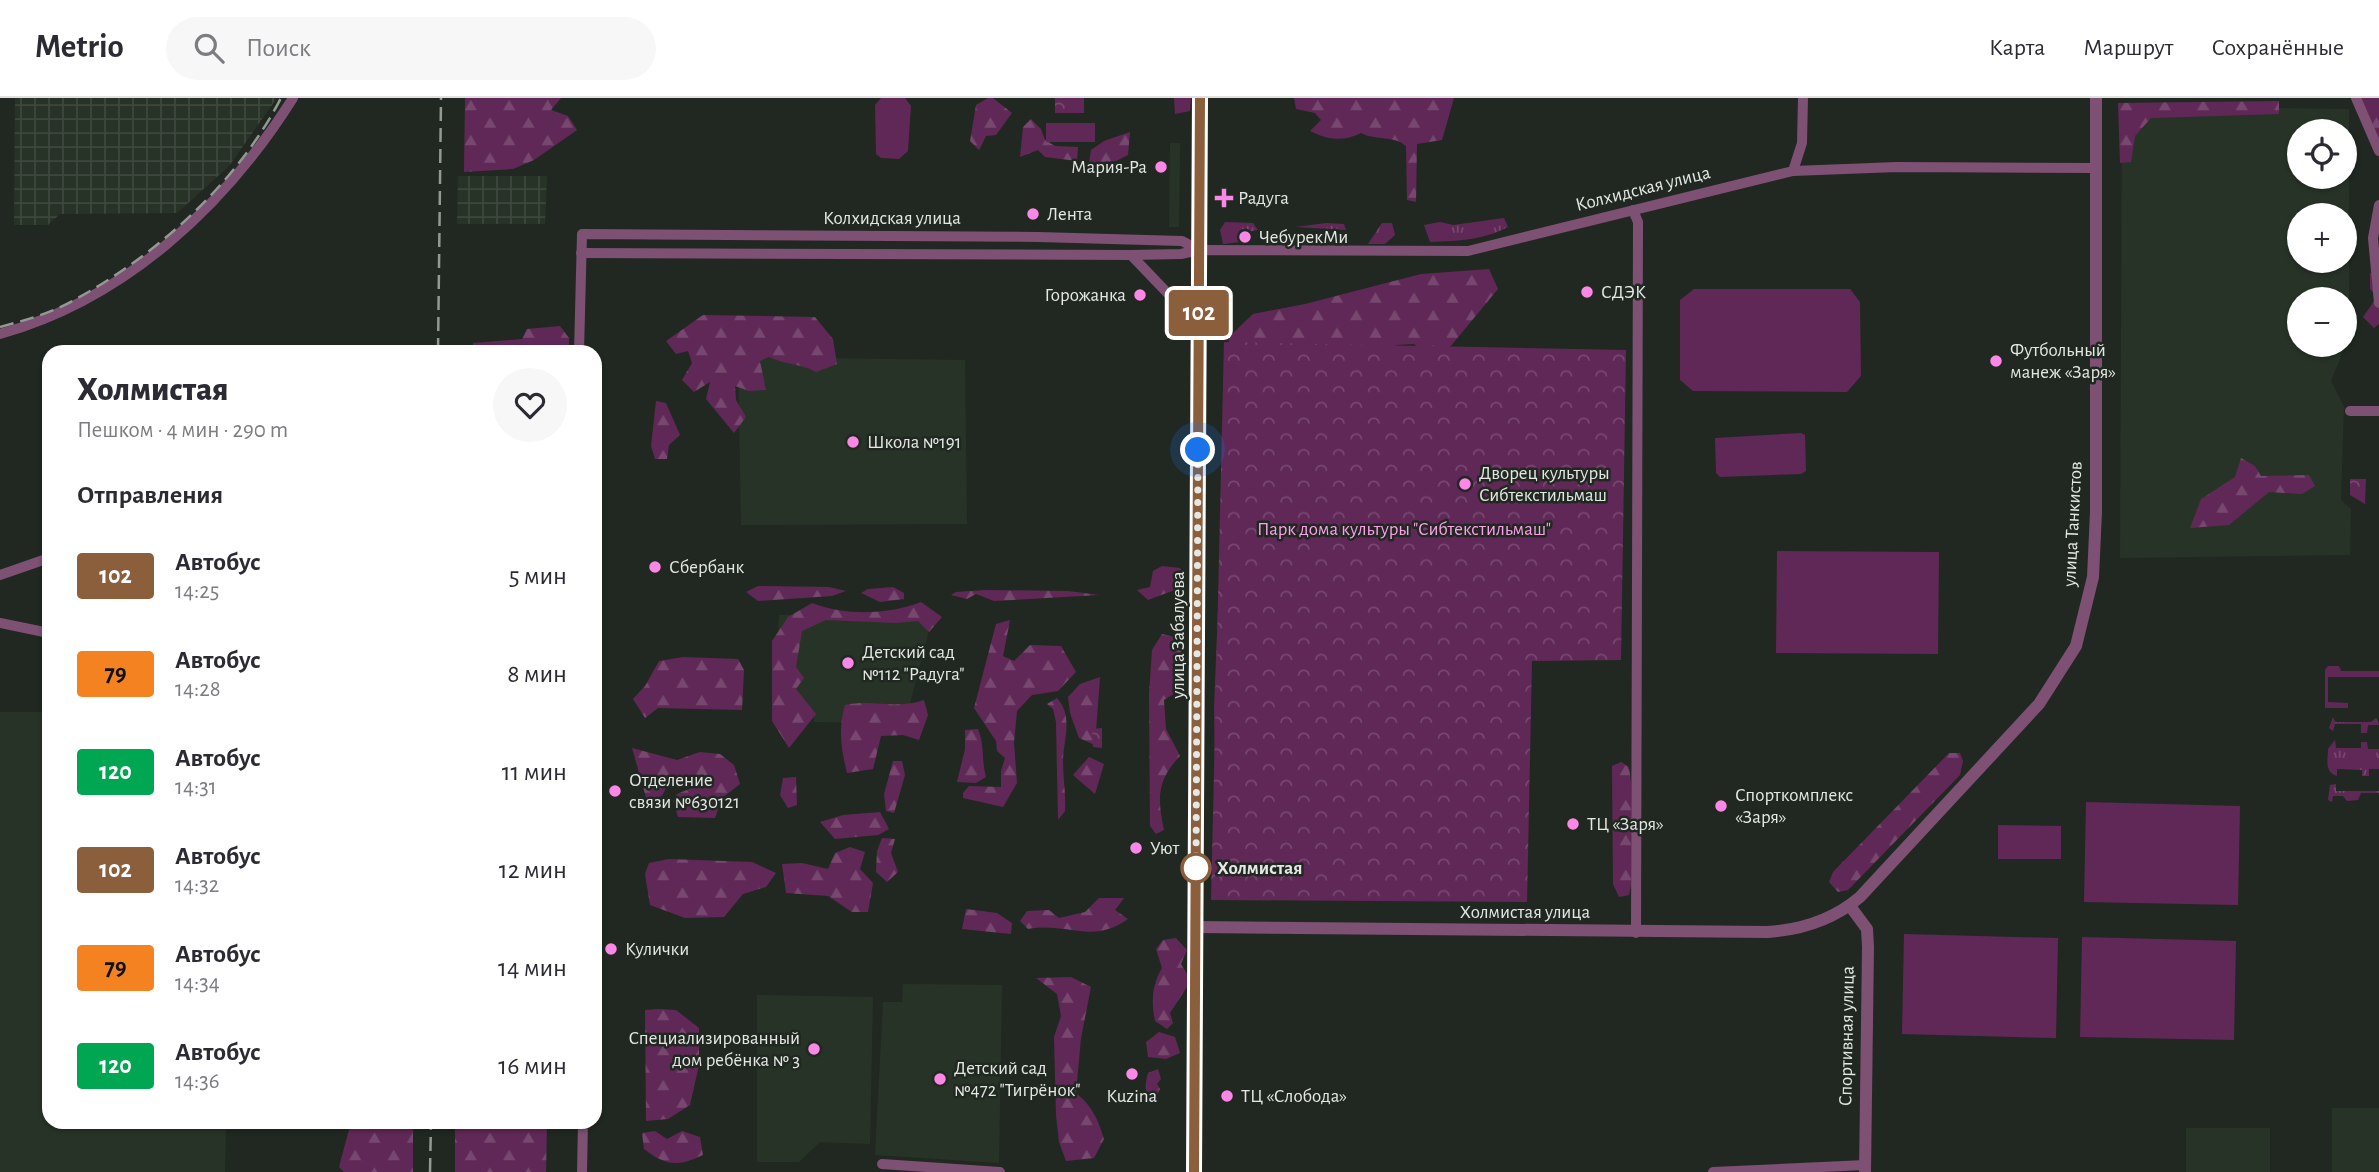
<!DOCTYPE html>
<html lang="ru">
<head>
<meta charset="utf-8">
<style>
	:root { --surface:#fff; --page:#f7f7f7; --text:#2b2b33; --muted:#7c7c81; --line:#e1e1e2 }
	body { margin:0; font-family:"Alegreya Sans",sans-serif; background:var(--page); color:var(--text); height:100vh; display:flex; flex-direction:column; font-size:26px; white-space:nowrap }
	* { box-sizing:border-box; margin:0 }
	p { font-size:23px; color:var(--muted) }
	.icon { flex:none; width:38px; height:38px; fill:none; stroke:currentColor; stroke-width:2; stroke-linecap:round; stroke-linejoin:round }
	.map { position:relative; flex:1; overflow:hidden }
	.panel { position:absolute; left:42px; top:247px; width:560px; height:784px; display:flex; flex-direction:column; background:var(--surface); border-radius:21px; box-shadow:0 2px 5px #0004 }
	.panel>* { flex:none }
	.badge { padding:0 14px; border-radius:5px; font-size:24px; line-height:46px }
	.tools { position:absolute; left:2287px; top:21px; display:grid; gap:14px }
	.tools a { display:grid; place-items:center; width:70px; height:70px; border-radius:50%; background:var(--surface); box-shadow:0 2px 5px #0004; font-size:35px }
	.you { position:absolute; width:35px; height:35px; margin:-18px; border:5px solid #fff; border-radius:50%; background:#1a73e8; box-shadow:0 0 0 10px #1a73e833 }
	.map>.badge { position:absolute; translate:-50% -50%; box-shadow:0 0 0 4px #fff }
	h2 { padding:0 35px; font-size:26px; line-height:63px }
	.round { display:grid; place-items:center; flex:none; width:74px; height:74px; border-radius:37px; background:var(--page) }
	.head { display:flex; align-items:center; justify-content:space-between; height:119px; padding:0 35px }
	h1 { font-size:33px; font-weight:800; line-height:52px }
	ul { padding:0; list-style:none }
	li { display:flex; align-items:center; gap:21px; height:98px; padding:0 35px }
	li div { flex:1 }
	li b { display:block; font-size:26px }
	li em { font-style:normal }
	li .badge { min-width:77px; font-weight:700; text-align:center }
	header { display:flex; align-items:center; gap:42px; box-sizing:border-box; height:98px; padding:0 35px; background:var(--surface); border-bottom:2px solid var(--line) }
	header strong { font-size:33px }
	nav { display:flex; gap:38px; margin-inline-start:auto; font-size:24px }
	.search { width:490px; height:63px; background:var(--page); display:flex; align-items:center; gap:18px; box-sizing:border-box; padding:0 24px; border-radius:38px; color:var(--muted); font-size:26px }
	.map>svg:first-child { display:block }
	.built { fill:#283328; fill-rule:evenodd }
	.industrial { fill:url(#industrial-grid) }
	.grass { fill:url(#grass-tufts) }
	.forest { fill:url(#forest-firs) }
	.park { fill:url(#park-crowns) }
	.garden { fill:#602857 }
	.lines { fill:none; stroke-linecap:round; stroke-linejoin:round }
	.minor { stroke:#7d5074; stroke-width:10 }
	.tertiary { stroke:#7d5074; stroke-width:12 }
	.rail { stroke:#939993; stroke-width:2.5; stroke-dasharray:14 7; stroke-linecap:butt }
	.line-casing { stroke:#fff; stroke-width:16 }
	.line { stroke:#8b5e3c; stroke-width:10 }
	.walk { stroke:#e4e8e4; stroke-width:7; stroke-dasharray:0 12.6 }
	.poi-dot { fill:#fb87e6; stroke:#212821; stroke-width:2.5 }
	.stop-dot { fill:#fff; stroke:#8b5e3c; stroke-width:3.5 }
	.labels { text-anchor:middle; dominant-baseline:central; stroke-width:5; stroke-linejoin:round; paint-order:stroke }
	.poi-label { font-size:19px; fill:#e4e8e4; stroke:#212821; text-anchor:start }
	.street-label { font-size:19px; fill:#e4e8e4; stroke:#212821 }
	.park-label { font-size:19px; fill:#fe9feb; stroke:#212821 }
	.stop-label { font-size:19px; font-weight:bold; fill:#e4e8e4; stroke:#212821; text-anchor:start }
</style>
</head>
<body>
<header>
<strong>Metrio</strong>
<div class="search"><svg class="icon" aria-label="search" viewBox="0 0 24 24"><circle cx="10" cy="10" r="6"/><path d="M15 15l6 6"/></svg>Поиск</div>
<nav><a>Карта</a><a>Маршрут</a><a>Сохранённые</a></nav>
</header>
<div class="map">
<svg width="2379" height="1074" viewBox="0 0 2379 1074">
	<defs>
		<pattern id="industrial-grid" width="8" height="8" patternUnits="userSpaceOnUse" patternTransform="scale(1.75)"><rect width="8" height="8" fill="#283328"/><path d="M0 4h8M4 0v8" fill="none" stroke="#3d473d"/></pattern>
		<pattern id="grass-tufts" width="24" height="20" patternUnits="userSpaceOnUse" patternTransform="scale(1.75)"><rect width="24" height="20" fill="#602857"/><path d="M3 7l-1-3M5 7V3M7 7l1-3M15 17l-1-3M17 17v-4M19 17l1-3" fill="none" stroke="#77476f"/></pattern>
		<pattern id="forest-firs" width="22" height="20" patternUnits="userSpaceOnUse" patternTransform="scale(1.75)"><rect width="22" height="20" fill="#602857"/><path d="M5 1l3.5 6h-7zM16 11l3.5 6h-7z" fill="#77476f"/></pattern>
		<pattern id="park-crowns" width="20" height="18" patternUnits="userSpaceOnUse" patternTransform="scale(1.75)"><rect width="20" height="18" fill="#602857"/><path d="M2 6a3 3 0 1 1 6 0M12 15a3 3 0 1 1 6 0" fill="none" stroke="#77476f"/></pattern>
	</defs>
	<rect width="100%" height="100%" fill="#212821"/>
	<g class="built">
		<path d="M2122,8L2349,11V238L2331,283L2344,308L2341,402L2351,411L2350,457L2120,460ZM2300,33H2345V79H2300ZM2300,117H2345V163H2300ZM2300,201H2345V247H2300Z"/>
		<path d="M1170,45H1180L1179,129H1169Z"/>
		<path d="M738,259L965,262L967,426L741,427Z"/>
		<path d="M779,517H933L905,625L814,624V614L774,613Z"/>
		<path d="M0,614H49V1024H226L225,1074H0Z"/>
		<path d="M903,886L1002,887L999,1065L875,1057L883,904H902Z"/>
		<path d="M757,897L873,899L870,1046L820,1044L799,1064H757Z"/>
		<rect x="2332" y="1010" width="47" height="64"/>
		<rect x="2186" y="1030" width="84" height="44"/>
	</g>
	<g class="industrial">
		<path d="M15,0H277L229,68L177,115L60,116L48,127H14Z"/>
		<path d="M458,78H547L545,126H457Z"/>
	</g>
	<g class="grass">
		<path d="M1504,120L1508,129C1483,142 1458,143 1430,144L1424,127L1440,124L1453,127Z"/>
		<path d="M1225,124L1253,125L1258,132L1242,135L1240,144L1223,146L1220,132Z"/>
		<path d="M1326,125L1344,126L1346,132L1296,129Z"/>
		<path d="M1382,125H1392L1395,137L1385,146H1368Z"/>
		<path d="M1280,135L1321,139L1325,144L1309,146L1285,143Z"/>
		<path d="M2339,568L2341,573H2379V579H2328V604L2348,605V610H2325V572L2328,568Z"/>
		<path d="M2333,619L2335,624H2371L2376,620L2379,627H2368L2367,635H2361V626H2335L2333,633L2329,630Z"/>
		<path d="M2335,642L2336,650H2361V644H2367L2368,651H2379V671H2369V678H2362V672L2337,671V678C2324,674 2328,662 2328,651Z"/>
		<path d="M2336,686V693H2379V695H2361L2358,702L2347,703L2343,698H2333L2332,704L2328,702L2330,687Z"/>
	</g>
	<g class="forest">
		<path d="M465,0H561L551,12L568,18L577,32L534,62L513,71L464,74Z"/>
		<path d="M988,0H993L1012,15L996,37L986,38L979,52L970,43L976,7Z"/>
		<path d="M1174,0H1191L1190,13L1175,16Z"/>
		<path d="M1294,0H1454L1442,42L1417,46L1416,104L1407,102L1406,48C1394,37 1376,43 1361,35C1343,44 1328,42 1310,33L1321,22L1315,15L1296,11Z"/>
		<path d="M2359,0H2379V42Z"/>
		<path d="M2279,3V16L2151,20L2135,38L2131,64L2120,65L2118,5Z"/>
		<path d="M1031,21L1041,31L1045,42L1055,48L1078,49L1077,63L1045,59L1038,52L1020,59L1023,29Z"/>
		<path d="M1130,34L1128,57L1116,63L1089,65L1091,52L1104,43Z"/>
		<path d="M1489,171L1498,191L1450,249L1426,254L1414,246L1395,247L1383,268L1272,561L1217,789L1214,610L1229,239L1253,216L1305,206L1421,176Z"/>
		<path d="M2370,175L2379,177V226L2374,230L2363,219L2377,199L2370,191Z"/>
		<path d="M703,217L815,219L833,241L837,266L816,274C800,265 786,267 769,259L760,263L766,292L749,293L735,288L736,302L746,319L734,335L706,301L710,284L694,294L682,282L692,265L688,253L676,256L666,243Z"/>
		<path d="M560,228L569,240V254H472L473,245L522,241L527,231Z"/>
		<path d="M656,303L666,305L680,337L669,347L667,361H655L651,348Z"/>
		<path d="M2241,360L2255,368L2261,378L2309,377L2315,388L2302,396L2269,394L2229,427L2190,430L2201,401L2235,379Z"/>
		<path d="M1162,468L1180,470L1185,478L1180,490L1148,502L1137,492L1150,489L1153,473Z"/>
		<path d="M758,488L829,489L846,493L832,498L758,503L746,494Z"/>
		<path d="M893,489L904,495V501L880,504L861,495L868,491Z"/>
		<path d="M986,492L1068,493L1099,497L994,503L976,496L967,501L951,497L956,494Z"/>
		<path d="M921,504L942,519L929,534L918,523L896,525L826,522L802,533L796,569L804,580L796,591L816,616L789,650L772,623V543L788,519L812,505C846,518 887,517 921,504Z"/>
		<path d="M1010,522L1003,558L1014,563L1030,547L1061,548L1076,574L1058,593L1032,597L1017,613L1014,645L1017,685L1003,709L963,700V695L969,688L1001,689V673L1005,660L997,653L996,643L974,610L996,526Z"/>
		<path d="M1162,536L1180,540L1185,589L1164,602L1166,631L1180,658C1157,682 1157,700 1164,732L1156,736L1150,728L1149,596L1152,552Z"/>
		<path d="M683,559L738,561L744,572L742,612L658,610L645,620L633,601L645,588L659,563Z"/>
		<path d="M1100,579L1095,647L1079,640L1070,615L1068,599L1080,586Z"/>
		<path d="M1057,600C1074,619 1063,642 1063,664C1063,680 1066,696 1065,713L1058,722L1056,624L1053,611L1047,606Z"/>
		<path d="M924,602L928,617L919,642L903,637L881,638L873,671L847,675C841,650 838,632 845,607C874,601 892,612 924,602Z"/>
		<path d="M978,631C985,648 981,661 986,679L976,685L957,684L965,651V632Z"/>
		<path d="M632,650L677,662L700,654L720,656L734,667L740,686L722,700L715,720L678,719L673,703L677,696L694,689L685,682L667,688L662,698L647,703Z"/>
		<path d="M1949,655H1960L1963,663L1960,677L1848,792L1838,794L1829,784L1833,774Z"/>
		<path d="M1089,659L1104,666L1095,696L1073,677Z"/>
		<path d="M893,663H902L905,677L894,715L886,713L884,696Z"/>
		<path d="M1621,664L1629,669L1631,684V787L1629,797L1619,799L1613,786L1612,668Z"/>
		<path d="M796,679L797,707L788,710L780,697L783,680Z"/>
		<path d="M880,714L889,731L878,737L835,741L820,724L843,717Z"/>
		<path d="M882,740L895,741L891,755L898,774L887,784L876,774L877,753Z"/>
		<path d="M850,749L865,754L860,771L873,785L868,814H852L828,798L786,795L782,766L802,765L828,771L835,755Z"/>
		<path d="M669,761L752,764L776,775L766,789L743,796L724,819L685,820L650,807L645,776L649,765Z"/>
		<path d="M1099,800H1124L1115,812L1128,821C1091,847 1069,824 1028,831L1020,823L1027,813L1049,812L1059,820L1085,814Z"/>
		<path d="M966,811L997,815L1012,825L1011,836L962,831Z"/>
		<path d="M1176,840L1187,852L1181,866L1189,879L1187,889L1170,915L1173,925L1167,931L1155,923C1151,903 1152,887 1162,870L1156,851L1163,842Z"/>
		<path d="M1071,879L1091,889L1081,940L1076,995C1092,1008 1098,1021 1104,1041L1094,1060L1066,1063L1059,1044L1056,1017L1054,939L1061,918L1057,896L1036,880Z"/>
		<path d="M659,911L676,912L699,930V967L690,1007L668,1021L646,1023L645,912Z"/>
		<path d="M1159,934L1175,939L1180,955L1166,961L1148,959L1146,944Z"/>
		<path d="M1158,971L1161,981L1157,986L1160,991L1155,1003C1143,996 1145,987 1148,975Z"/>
		<path d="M351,1024H413V1074H344L339,1069Z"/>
		<path d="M455,1024H547L546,1074H455Z"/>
		<path d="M655,1033L667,1041L682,1033L700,1039L703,1057C678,1069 666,1068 644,1051L642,1035Z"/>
	</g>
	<g class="park">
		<rect x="1055" y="0" width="29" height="15"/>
		<path d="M1224,244L1626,252L1621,562L1532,563L1527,804L1211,802Z"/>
		<path d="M2350,381H2366L2365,406L2350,397Z"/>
		<path d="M1102,630V650L1093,649L1092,631Z"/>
	</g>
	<g class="garden">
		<path d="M881,0H905L911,8L908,53L899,61L881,60L876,56L875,7Z"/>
		<rect x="1046" y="25" width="49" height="19"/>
		<path d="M1694,191H1850L1860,204L1861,278L1847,294L1693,293L1680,282V202Z"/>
		<path d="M1801,335L1805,337L1806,373L1801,376L1720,379L1716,375L1715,340Z"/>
		<path d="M1777,453L1939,454L1938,556L1776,555Z"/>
		<path d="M2086,704L2240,708L2238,807L2084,804Z"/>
		<path d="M1998,727L2061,728V761H1998Z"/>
		<path d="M1904,836L2058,840L2056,940L1902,936Z"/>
		<path d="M2082,839L2236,843L2234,942L2080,939Z"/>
	</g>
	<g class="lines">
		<g class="minor">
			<path d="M2356,0L2379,53"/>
			<path d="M1793,73L1802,45L1803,0"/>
			<path d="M2379,107L2373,140L2379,205"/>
			<path d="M1633,112L1638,124L1636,835"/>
			<path d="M581,155L1131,157L1181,156L1199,152L1468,153L1793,73L1897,69L2096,70"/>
			<path d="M1131,157L1199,228"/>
			<path d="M0,236C125,201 225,108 293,0"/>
			<path d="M579,254L582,136L1038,139L1182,143L1199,152"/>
			<path d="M2350,313H2379"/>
			<path d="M0,477L49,460"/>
			<path d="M0,525L49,535"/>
			<path d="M882,1066L1000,1074"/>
			<path d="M582,1074L583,1024"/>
			<path d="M1713,1074L1865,1067"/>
		</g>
		<g class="tertiary">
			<path d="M1850,808L1867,831L1868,849L1865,1074"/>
			<path d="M1196,829L1767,834C1801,832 1834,821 1860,799L2039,606L2076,548L2093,479L2096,414V0"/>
			<path d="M1194,1074L1200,0"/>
		</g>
		<g class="rail">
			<path d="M0,229C26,222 52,215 76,201C158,156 238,84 281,0"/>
			<path d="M438,254L441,0"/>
			<path d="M430,1074L431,1024"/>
		</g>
	</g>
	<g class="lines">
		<g class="line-casing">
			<path id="line" d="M1194,1074L1200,0"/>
		</g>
		<use href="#line" class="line"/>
		<path class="walk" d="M1196,770L1198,352"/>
	</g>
	<g class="poi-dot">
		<circle cx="1161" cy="69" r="7"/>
		<path d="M1220.5 89.5h7v7h7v7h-7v7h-7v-7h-7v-7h7z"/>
		<circle cx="1033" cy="116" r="7"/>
		<circle cx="1245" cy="139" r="7"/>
		<circle cx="1587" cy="194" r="7"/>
		<circle cx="1140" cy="197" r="7"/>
		<circle cx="1996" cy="263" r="7"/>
		<circle cx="853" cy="344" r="7"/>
		<circle cx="1465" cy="386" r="7"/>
		<circle cx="655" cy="469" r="7"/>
		<circle cx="848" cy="565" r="7"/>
		<circle cx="615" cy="693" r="7"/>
		<circle cx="1721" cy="708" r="7"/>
		<circle cx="1573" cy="726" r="7"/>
		<circle cx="1136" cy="750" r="7"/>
		<circle cx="611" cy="851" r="7"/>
		<circle cx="814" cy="951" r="7"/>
		<circle cx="1132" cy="976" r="7"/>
		<circle cx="940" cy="981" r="7"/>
		<circle cx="1227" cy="998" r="7"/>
	</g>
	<circle class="stop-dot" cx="1196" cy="770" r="14"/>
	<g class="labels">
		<g class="poi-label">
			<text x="1147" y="69" text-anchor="end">Мария-Ра</text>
			<text x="1238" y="100">Радуга</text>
			<text x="1047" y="116">Лента</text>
			<text x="1259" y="139">ЧебурекМи</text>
			<text x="1601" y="194">СДЭК</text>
			<text x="1126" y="197" text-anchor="end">Горожанка</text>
			<text x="2010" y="252">Футбольный<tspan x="2010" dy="22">манеж «Заря»</tspan></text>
			<text x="867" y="344">Школа №191</text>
			<text x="1479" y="375">Дворец культуры<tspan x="1479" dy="22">Сибтекстильмаш</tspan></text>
			<text x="669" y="469">Сбербанк</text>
			<text x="862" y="554">Детский сад<tspan x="862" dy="22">№112 "Радуга"</tspan></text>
			<text x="629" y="682">Отделение<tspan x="629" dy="22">связи №630121</tspan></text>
			<text x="1735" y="697">Спорткомплекс<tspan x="1735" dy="22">«Заря»</tspan></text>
			<text x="1587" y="726">ТЦ «Заря»</text>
			<text x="1150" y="750">Уют</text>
			<text x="625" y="851">Кулички</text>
			<text x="800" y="940" text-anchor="end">Специализированный<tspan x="800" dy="22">дом ребёнка № 3</tspan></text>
			<text x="954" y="970">Детский сад<tspan x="954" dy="22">№472 "Тигрёнок"</tspan></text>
			<text x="1132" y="998" text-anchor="middle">Kuzina</text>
			<text x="1241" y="998">ТЦ «Слобода»</text>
		</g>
		<g class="street-label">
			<text transform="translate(1643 91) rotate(-14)">Колхидская улица</text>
			<text x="892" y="120">Колхидская улица</text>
			<text transform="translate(2073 426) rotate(-87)">улица Танкистов</text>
			<text transform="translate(1178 537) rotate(-90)">улица Забалуева</text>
			<text x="1525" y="814">Холмистая улица</text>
			<text transform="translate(1847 938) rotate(-89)">Спортивная улица</text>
		</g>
		<g class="park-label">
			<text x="1404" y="431">Парк дома культуры "Сибтекстильмаш"</text>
		</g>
		<g class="stop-label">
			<text x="1217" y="770">Холмистая</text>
		</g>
	</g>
</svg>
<div class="tools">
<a><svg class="icon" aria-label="locate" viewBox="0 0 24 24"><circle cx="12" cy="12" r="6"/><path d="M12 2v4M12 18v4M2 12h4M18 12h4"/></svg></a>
<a>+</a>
<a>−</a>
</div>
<div class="you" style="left:1198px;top:352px"></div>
<b class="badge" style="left:1199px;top:215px;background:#8b5e3c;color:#fff">102</b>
<section class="panel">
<div class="head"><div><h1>Холмистая</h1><p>Пешком · 4 мин · 290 m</p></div><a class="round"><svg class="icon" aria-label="heart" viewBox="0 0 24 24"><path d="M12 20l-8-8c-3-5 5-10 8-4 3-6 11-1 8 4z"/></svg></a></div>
<h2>Отправления</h2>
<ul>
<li><span class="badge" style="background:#8b5e3c;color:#fff">102</span><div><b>Автобус</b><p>14:25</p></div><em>5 мин</em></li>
<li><span class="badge" style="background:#f58220;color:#111">79</span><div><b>Автобус</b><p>14:28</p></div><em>8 мин</em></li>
<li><span class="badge" style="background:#00a651;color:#fff">120</span><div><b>Автобус</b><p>14:31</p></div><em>11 мин</em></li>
<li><span class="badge" style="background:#8b5e3c;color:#fff">102</span><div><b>Автобус</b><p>14:32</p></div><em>12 мин</em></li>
<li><span class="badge" style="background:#f58220;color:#111">79</span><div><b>Автобус</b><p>14:34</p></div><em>14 мин</em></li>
<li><span class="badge" style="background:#00a651;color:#fff">120</span><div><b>Автобус</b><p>14:36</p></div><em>16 мин</em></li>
</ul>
</section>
</div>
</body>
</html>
